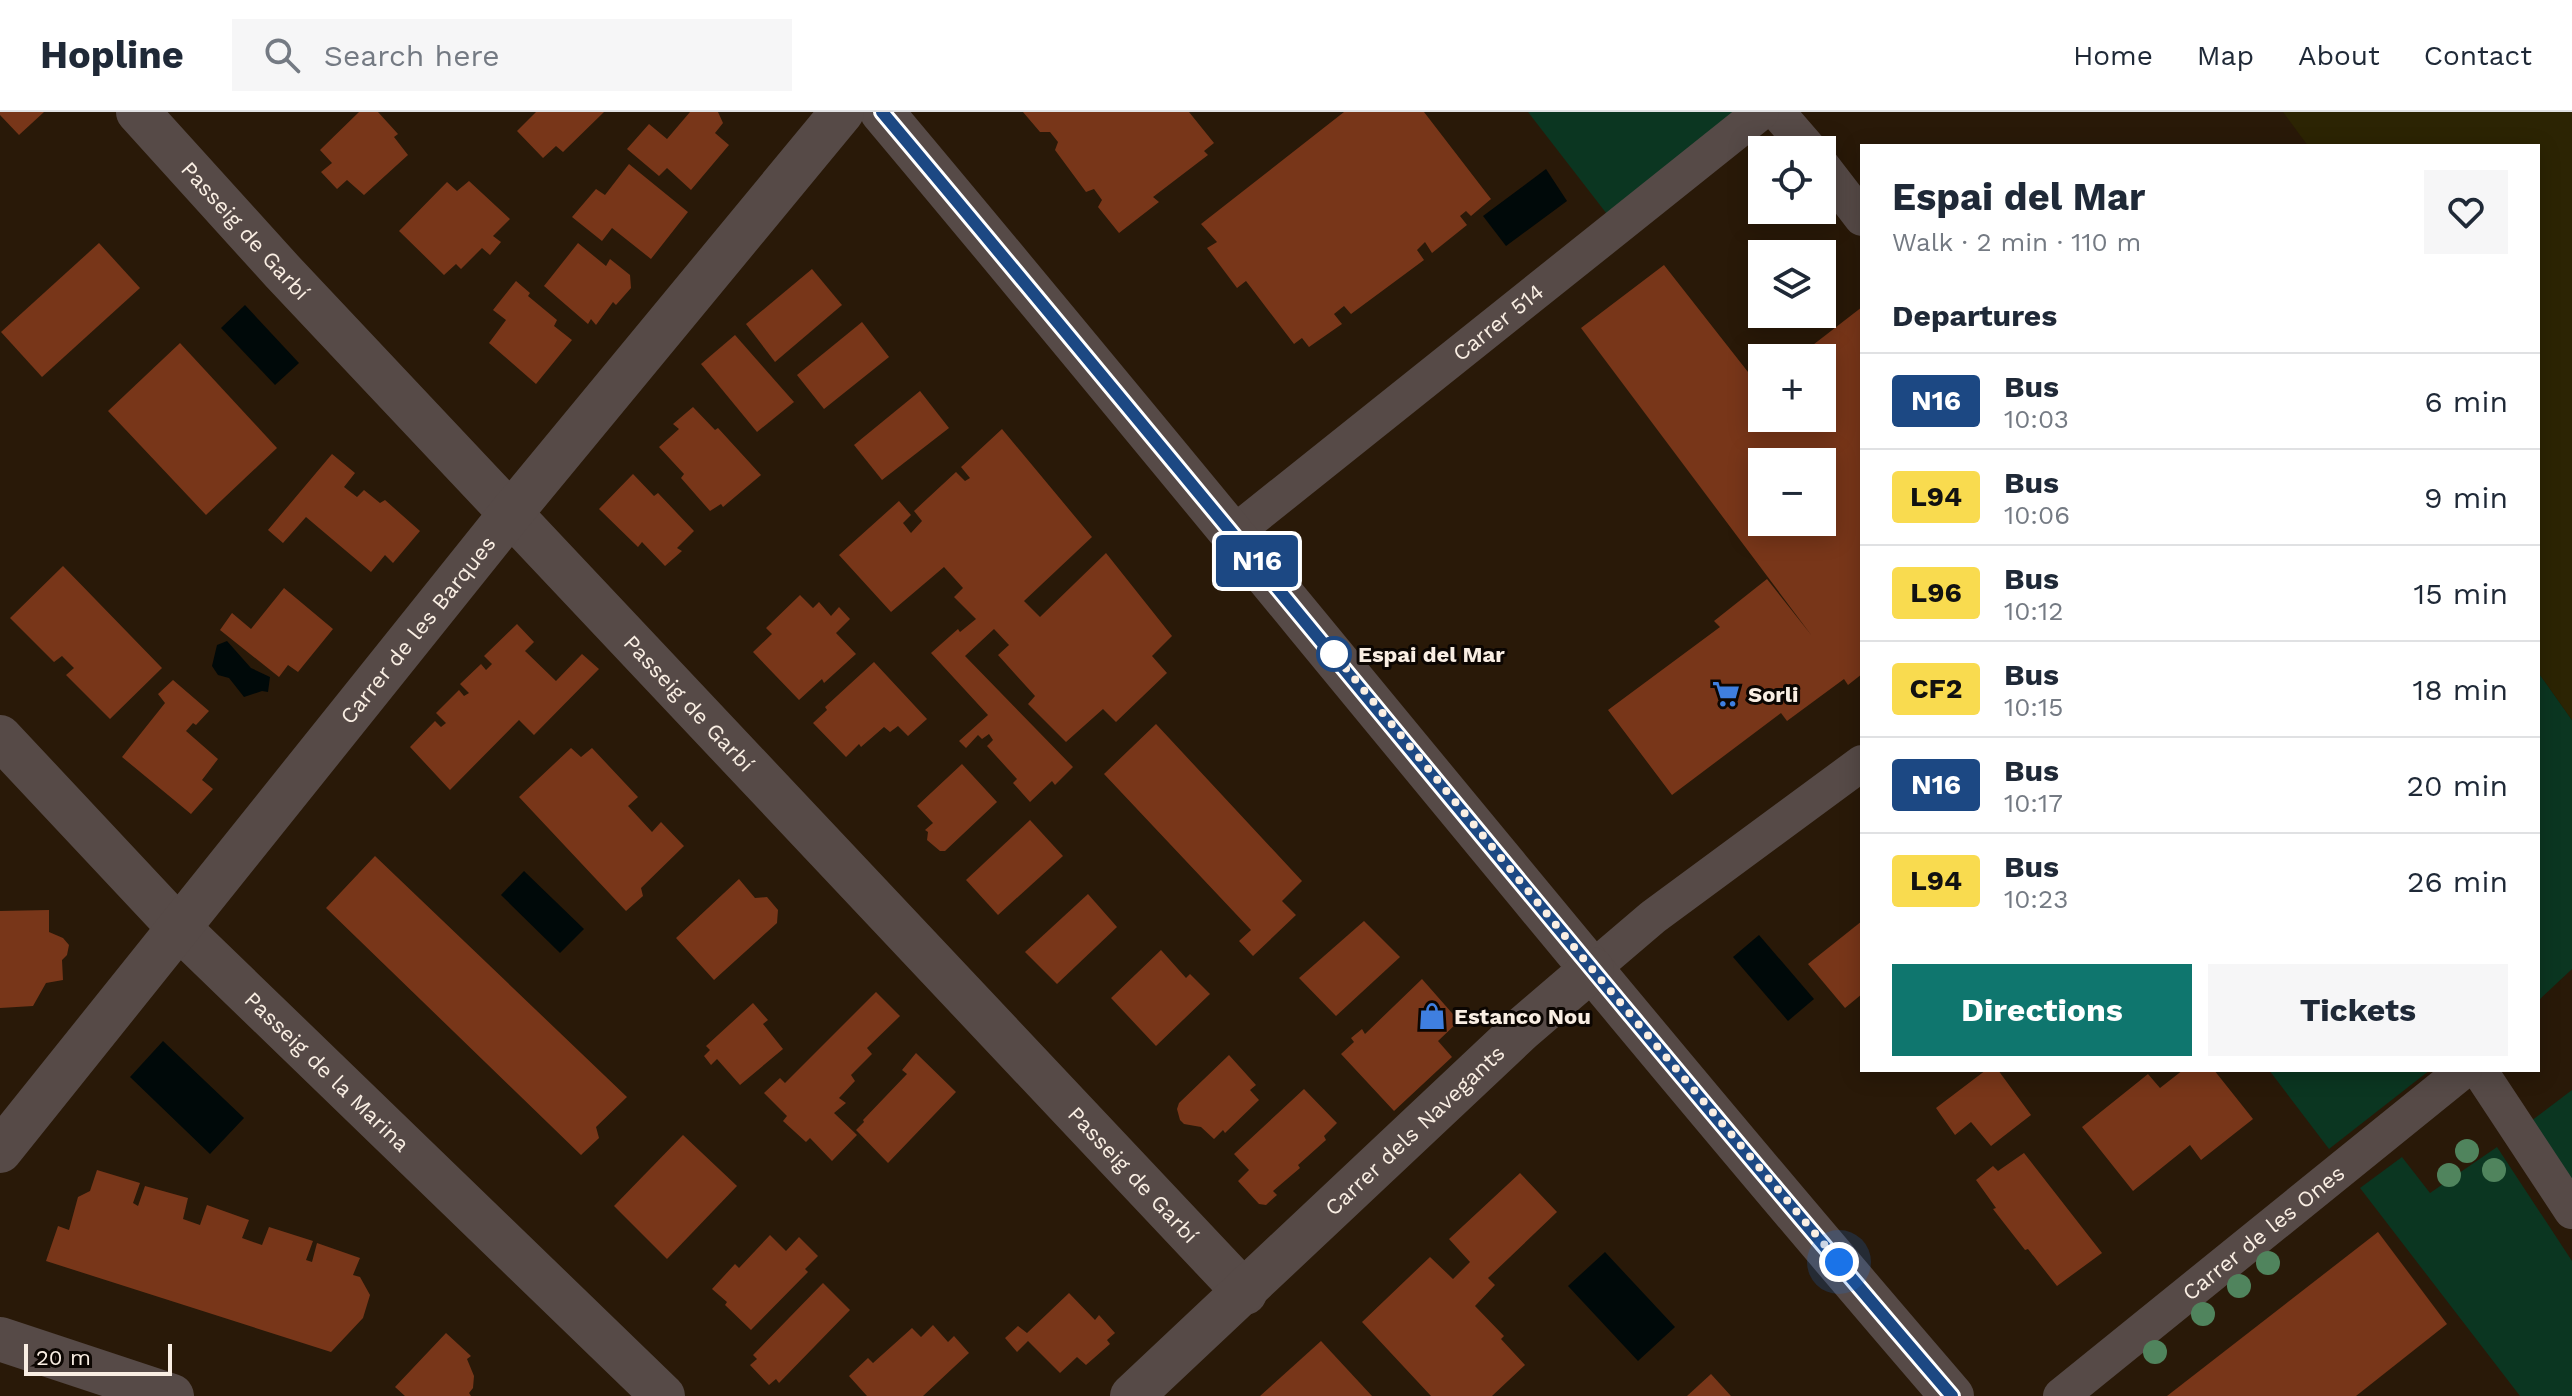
<!DOCTYPE html>
<html lang="en">
<head>
<meta charset="utf-8">
<style>
	:root { --surface:#fff; --page:#f6f6f7; --text:#1f2937; --muted:#747a83; --line:#e0e1e3; --accent:#0f766e }
	body { margin:0; font-family:"Work Sans",sans-serif; background:var(--page); color:var(--text); height:100vh; display:flex; flex-direction:column; font-size:30px; white-space:nowrap }
	* { box-sizing:border-box; margin:0 }
	p { font-size:26px; color:var(--muted) }
	.icon { flex:none; width:44px; height:44px; fill:none; stroke:currentColor; stroke-width:2; stroke-linecap:round; stroke-linejoin:round }
	.map { position:relative; flex:1; overflow:hidden }
	.side { position:absolute; left:1860px; top:32px; width:680px; height:928px; display:flex; flex-direction:column; background:var(--surface); border-radius:0px; box-shadow:0 4px 20px #0003 }
	.side>* { flex:none }
	.badge { padding:0 16px; border-radius:6px; font-size:28px; line-height:52px }
	.tools { position:absolute; left:1748px; top:24px; display:grid; gap:16px }
	.tools a { display:grid; place-items:center; width:88px; height:88px; border-radius:0px; background:var(--surface); box-shadow:0 4px 20px #0003; font-size:40px }
	.scale { position:absolute; left:24px; bottom:20px; width:148px; box-sizing:border-box; padding-left:8px; border:4px solid #f9eee3; border-top:0; font-size:22px; line-height:28px; white-space:nowrap; color:#f9eee3; -webkit-text-stroke:6px #0c0602; paint-order:stroke }
	.you { position:absolute; width:40px; height:40px; margin:-20px; border:6px solid #fff; border-radius:50%; background:#1a73e8; box-shadow:0 0 0 12px #1a73e833 }
	.map>.badge { position:absolute; translate:-50% -50%; box-shadow:0 0 0 4px #fff }
	h2 { padding:0 32px; font-size:30px; line-height:72px }
	.round { display:grid; place-items:center; flex:none; width:84px; height:84px; border-radius:0px; background:var(--page) }
	.overview { display:flex; align-items:center; justify-content:space-between; height:136px; padding:0 32px }
	h1 { font-size:38px; font-weight:700; line-height:60px }
	.primary-button { display:flex; gap:16px; margin-top:auto; padding:16px 32px }
	.primary-button a { flex:1; height:92px; border-radius:0px; background:var(--accent); color:#fff; font-size:32px; font-weight:700; line-height:92px; text-align:center }
	.primary-button a+a { background:var(--page); color:var(--text) }
	ul { padding:0; list-style:none }
	li { display:flex; align-items:center; gap:24px; height:96px; padding:0 32px; border-top:2px solid var(--line) }
	li div { flex:1 }
	li b { display:block; font-size:30px }
	li em { font-style:normal }
	li .badge { min-width:88px; font-weight:700; text-align:center }
	header { display:flex; align-items:center; gap:48px; box-sizing:border-box; height:112px; padding:0 40px; background:var(--surface); border-bottom:2px solid var(--line) }
	header strong { font-size:38px }
	nav { display:flex; gap:44px; margin-inline-start:auto; font-size:28px }
	.search { width:560px; height:72px; background:var(--page); display:flex; align-items:center; gap:20px; box-sizing:border-box; padding:0 28px; border-radius:0px; color:var(--muted); font-size:30px }
	.map>svg:first-child { display:block }
	.green { fill:#0b3621 }
	.sand { fill:#2c2403 }
	.water { fill:#000909 }
	.building { fill:#783619; fill-rule:evenodd }
	.lines { fill:none; stroke-linecap:round; stroke-linejoin:round }
	.pedestrian { stroke:#564a47; stroke-width:36 }
	.minor { stroke:#564a47; stroke-width:44 }
	.tree { fill:#50845d }
	.line-casing { stroke:#fff; stroke-width:18 }
	.line { stroke:#1c4883; stroke-width:12 }
	.walk { stroke:#f9eee3; stroke-width:8; stroke-dasharray:0 14.4 }
	.stop-dot { fill:#fff; stroke:#1c4883; stroke-width:4 }
	.labels { text-anchor:middle; dominant-baseline:central; stroke-width:6; stroke-linejoin:round; paint-order:stroke }
	.street-label { font-size:22px; fill:#f9eee3; stroke:#0c0602 }
	.stop-label { font-size:22px; font-weight:bold; fill:#f9eee3; stroke:#0c0602; text-anchor:start }
	.poi-label { font-size:22px; font-weight:bold; fill:#f9eee3; stroke:#0c0602; text-anchor:start }
</style>
</head>
<body>
<header>
<strong>Hopline</strong>
<div class="search"><svg class="icon" aria-label="search" viewBox="0 0 24 24"><circle cx="10" cy="10" r="6"/><path d="M15 15l6 6"/></svg>Search here</div>
<nav><a>Home</a><a>Map</a><a>About</a><a>Contact</a></nav>
</header>
<div class="map">
<svg width="2572" height="1284" viewBox="0 0 2572 1284">
	<rect width="100%" height="100%" fill="#291908"/>
	<g class="green">
		<path d="M1528,0H1745L1610,106Z"/>
		<path d="M2538,560L2572,608V857L2538,889Z"/>
		<path d="M2269,958H2430L2329,1037Z"/>
		<path d="M2572,978V1080L2527,1012Z"/>
		<path d="M2497,1035L2572,1149V1284H2520L2360,1076L2402,1045L2430,1081Z"/>
	</g>
	<path class="sand" d="M2283,0H2572V608L2538,560V34H2308Z"/>
	<g class="water">
		<path d="M1546,57L1567,89L1506,134L1483,104Z"/>
		<path d="M245,193L299,251L275,273L221,216Z"/>
		<path d="M227,529L251,556L270,565L268,580L262,579L244,585L229,566L218,563L212,554L217,533Z"/>
		<path d="M524,759L584,817L560,841L501,783Z"/>
		<path d="M1759,823L1814,887L1788,909L1733,845Z"/>
		<path d="M163,929L244,1006L210,1042L130,965Z"/>
		<path d="M1605,1140L1675,1215L1638,1249L1568,1174Z"/>
	</g>
	<g class="building">
		<path d="M0,0H44L19,23L0,3Z"/>
		<path d="M359,0H378L398,22L394,25L408,43L364,83L347,68L337,77L321,60L332,51L320,38Z"/>
		<path d="M536,0H604L563,40L556,34L543,46L517,19Z"/>
		<path d="M690,0H718L723,11L715,21L729,33L691,78L667,56L659,64L627,37L649,12L667,27Z"/>
		<path d="M1023,0H1189L1214,31L1204,39L1208,43L1153,85L1159,90L1119,121L1098,95L1102,88L1094,77L1086,80L1055,38L1058,30L1050,20H1040Z"/>
		<path d="M1344,0H1424L1491,87L1471,104L1466,99L1460,104L1467,113L1432,141L1425,130L1417,138L1424,148L1351,202L1344,194L1334,202L1342,212L1309,235L1302,226L1294,232L1246,169L1237,176L1207,136L1217,130L1201,112Z"/>
		<path d="M629,52L688,100L651,147L612,116L602,129L572,105L596,77L605,83Z"/>
		<path d="M469,69L510,107L493,124L501,130L490,143L482,136L461,157L456,152L444,163L399,119L447,70L457,79Z"/>
		<path d="M99,131L140,176L42,265L1,220Z"/>
		<path d="M578,131L606,154L610,147L630,163L631,176L616,193L613,190L596,213L591,207L588,212L544,174Z"/>
		<path d="M1664,153L1759,274L1762,272V306H1822V246H1796L1862,195V562L1848,573L1844,567L1787,609L1781,601L1672,683L1608,598L1720,515L1714,509L1767,467L1812,524L1581,216ZM1762,350H1822V410H1762Z"/>
		<path d="M812,157L842,193L775,250L746,212Z"/>
		<path d="M516,169L530,181L528,184L557,208L554,214L572,228L536,272L489,231L506,208L493,198Z"/>
		<path d="M862,210L889,245L824,297L797,263Z"/>
		<path d="M735,223L794,290L757,320L701,252Z"/>
		<path d="M180,231L277,336L206,403L108,299Z"/>
		<path d="M920,279L949,316L882,368L854,333Z"/>
		<path d="M693,295L715,318L718,316L761,363L723,395L721,392L710,399L681,366L684,362L659,335L679,317L673,312Z"/>
		<path d="M1002,317L1092,425L1024,489L1040,505L1106,441L1172,524L1152,544L1167,561L1116,610L1103,597L1066,630L1028,592L1035,584L998,543L1009,533L994,517L965,544L1073,655L1055,673L1052,669L1030,690L1013,671L1017,667L987,634L993,628L989,622L982,627L978,623L966,636L959,629L988,603L931,541L958,517L960,520L976,507L954,485L963,476L944,455L891,500L839,443L899,389L911,403L903,411L911,421L922,409L914,399L956,360L965,369L970,366L961,355Z"/>
		<path d="M332,342L355,361L344,375L357,385L364,378L380,391L385,388L420,419L393,451L385,443L371,460L306,405L283,431L268,418Z"/>
		<path d="M633,362L654,384L658,381L694,419L677,436L682,439L665,454L642,430L638,435L599,397Z"/>
		<path d="M63,454L162,556L110,607L66,563L74,556L62,544L54,550L10,506Z"/>
		<path d="M284,476L333,517L298,560L288,553L279,565L220,518L232,501L251,517Z"/>
		<path d="M800,483L813,496L819,490L831,504L839,495L850,507L836,521L856,542L824,571L822,567L799,588L753,540L772,522L766,516Z"/>
		<path d="M517,512L534,530L525,539L556,569L582,542L599,557L534,623L519,608L450,678L410,635L435,609L441,615L446,611L436,601L459,578L464,584L469,581L460,572L481,552L486,558L492,552L484,544Z"/>
		<path d="M874,550L927,607L908,624L898,614L890,620L884,615L861,635L859,632L846,645L813,611L827,598L825,595Z"/>
		<path d="M173,568L209,599L196,613L193,611L186,619L218,647L202,668L213,677L191,702L122,645L165,591L158,582Z"/>
		<path d="M1156,612L1302,769L1282,789L1296,803L1253,844L1239,829L1251,818L1104,662Z"/>
		<path d="M571,636L581,645L592,636L638,685L628,694L652,720L661,710L684,734L641,776L643,784L626,799L519,685Z"/>
		<path d="M962,652L997,690L945,739H940L927,728L928,720L925,718L933,711L917,694Z"/>
		<path d="M1030,708L1063,744L998,803L966,768Z"/>
		<path d="M375,744L627,985L596,1015L599,1026L581,1043L326,796Z"/>
		<path d="M739,767L755,786L767,785L778,798L777,811L714,868L676,826Z"/>
		<path d="M1088,782L1117,815L1057,872L1025,840Z"/>
		<path d="M49,798V820L63,826L69,833L67,843L62,848L63,868L46,871L33,894L0,896V799Z"/>
		<path d="M1364,809L1400,845L1336,904L1299,866Z"/>
		<path d="M1862,809V882L1845,896L1808,852Z"/>
		<path d="M1161,838L1186,866L1190,862L1210,882L1156,934L1111,886Z"/>
		<path d="M1422,867L1459,909L1438,929L1452,945L1394,999L1341,942L1354,930L1351,926L1362,917L1365,922Z"/>
		<path d="M876,880L900,904L867,936L872,942L851,963L855,969L839,986L846,991L834,1001L857,1023L832,1049L810,1026L806,1030L783,1009L787,1004L764,981L780,966L785,971Z"/>
		<path d="M753,891L768,908L763,912L783,937L740,973L717,947L711,953L704,944L710,938L706,934Z"/>
		<path d="M916,941L956,980L888,1051L856,1018L864,1010L863,1008L907,962L902,958Z"/>
		<path d="M1229,943L1256,973L1250,978L1259,988L1225,1021L1223,1018L1214,1027L1201,1015L1184,1012L1180,1008L1177,997L1179,991Z"/>
		<path d="M1986,958H1998L2031,1003L1991,1034L1971,1010L1955,1023L1936,996Z"/>
		<path d="M2183,958H2214L2253,1007L2201,1048L2190,1033L2133,1079L2082,1015L2148,962L2160,976Z"/>
		<path d="M1304,977L1337,1011L1324,1024L1326,1028L1298,1053L1300,1056L1273,1079L1277,1083L1266,1093L1259,1092L1238,1069L1249,1058L1234,1042Z"/>
		<path d="M683,1023L737,1074L667,1147L614,1094Z"/>
		<path d="M2024,1041L2102,1141L2057,1174L2028,1137L2025,1138L1993,1097L1996,1096L1976,1068L1993,1054L1998,1059Z"/>
		<path d="M97,1058L140,1071L133,1091L138,1094L145,1074L188,1086L183,1107L200,1113L207,1093L249,1108L242,1126L262,1133L269,1115L313,1129L306,1148L312,1150L317,1131L360,1146L353,1163L360,1165L370,1183L363,1206L331,1240L46,1149L58,1114L69,1118L78,1085L90,1079Z"/>
		<path d="M1520,1061L1557,1100L1488,1166L1495,1173L1475,1194L1504,1224L1501,1227L1525,1253L1492,1284H1431L1362,1210L1430,1145L1453,1167L1470,1150L1449,1127Z"/>
		<path d="M2378,1120L2447,1212L2356,1284H2167Z"/>
		<path d="M770,1123L786,1139L799,1125L818,1144L805,1157L808,1160L751,1218L725,1193L727,1190L712,1177L735,1152L739,1156Z"/>
		<path d="M823,1171L850,1198L779,1271L776,1267L769,1273L750,1253L757,1247L753,1243Z"/>
		<path d="M1069,1181L1095,1208L1099,1203L1115,1221L1107,1228L1110,1232L1086,1253L1077,1245L1060,1261L1028,1229L1017,1240L1005,1226L1018,1214L1027,1221Z"/>
		<path d="M933,1213L948,1230L954,1224L969,1241L923,1284H867L849,1264L868,1246L873,1251L912,1216L921,1225Z"/>
		<path d="M446,1221L471,1244L467,1247L474,1264L473,1276L469,1281L471,1284H405L395,1275Z"/>
		<path d="M1321,1229L1372,1284H1260Z"/>
		<path d="M1711,1262L1731,1284H1687Z"/>
	</g>
	<g class="lines">
		<g class="pedestrian">
			<path d="M1777,0L1810,38"/>
			<path d="M1822,54L1862,106"/>
			<path id="s1" d="M1234,421L1761,0"/>
			<path d="M1592,857L1653,805L1862,651"/>
			<path d="M2479,958L2572,1099"/>
			<path id="s2" d="M2061,1284L2464,958"/>
		</g>
		<g class="minor">
			<path id="s3" d="M138,0L282,159L1245,1181"/>
			<path d="M882,0C1240,426 1588,862 1952,1284"/>
			<path id="s4" d="M0,625L178,815L663,1284"/>
			<path id="s5" d="M0,1039L511,401L842,0"/>
			<path d="M0,1227L172,1284"/>
			<path id="s6" d="M1132,1284L1522,917L1592,857"/>
		</g>
	</g>
	<g class="tree">
		<circle cx="2467" cy="1039" r="12"/>
		<circle cx="2494" cy="1058" r="12"/>
		<circle cx="2449" cy="1063" r="12"/>
		<circle cx="2268" cy="1151" r="12"/>
		<circle cx="2239" cy="1174" r="12"/>
		<circle cx="2203" cy="1202" r="12"/>
		<circle cx="2155" cy="1240" r="12"/>
	</g>
	<g class="lines">
		<g class="line-casing">
			<path id="line" d="M882,0C1240,426 1589,861 1952,1284"/>
		</g>
		<use href="#line" class="line"/>
		<path class="walk" d="M1334,542L1331,538L1592,857L1839,1150"/>
	</g>
	<defs>
		<g id="supermarket-bare" transform="scale(2.16)"><path d="M-6-5.5h2.5l.6 2H6L4.5 2H-2.5L-4.4-4H-6ZM-1.5 3.2a1.3 1.3 0 1 0 .1 0ZM3 3.2a1.3 1.3 0 1 0 .1 0Z" fill="#3f7fe0" stroke="#0c0602" stroke-width="2.5" paint-order="stroke"/></g>
		<g id="shop-bare" transform="scale(2.16)"><path d="M-5-2.5h2.3a2.7 3.5 0 0 1 5.4 0H5L5.5 6h-11ZM-1.5-2.5h3a1.5 2.3 0 0 0-3 0Z" fill="#3f7fe0" stroke="#0c0602" stroke-width="2.5" paint-order="stroke"/></g>
	</defs>
	<g fill-rule="evenodd">
		<use href="#supermarket-bare" x="1726" y="582"/>
		<use href="#shop-bare" x="1432" y="904"/>
	</g>
	<circle class="stop-dot" cx="1334" cy="542" r="16"/>
	<g class="labels">
		<g class="street-label">
			<text stroke="none"><textPath href="#s3" startOffset="160">Passeig de Garbí</textPath></text>
			<text stroke="none"><textPath href="#s1" startOffset="338">Carrer 514</textPath></text>
			<text stroke="none"><textPath href="#s5" startOffset="668">Carrer de les Barques</textPath></text>
			<text stroke="none"><textPath href="#s3" startOffset="808">Passeig de Garbí</textPath></text>
			<text stroke="none"><textPath href="#s4" startOffset="468">Passeig de la Marina</textPath></text>
			<text stroke="none"><textPath href="#s6" startOffset="388">Carrer dels Navegants</textPath></text>
			<text stroke="none"><textPath href="#s3" startOffset="1456">Passeig de Garbí</textPath></text>
			<text stroke="none"><textPath href="#s2" startOffset="260">Carrer de les Ones</textPath></text>
		</g>
		<g class="stop-label">
			<text x="1358" y="542">Espai del Mar</text>
		</g>
		<g class="poi-label">
			<text x="1748" y="582">Sorli</text>
			<text x="1454" y="904">Estanco Nou</text>
		</g>
	</g>
</svg>
<div class="tools">
<a><svg class="icon" aria-label="locate" viewBox="0 0 24 24"><circle cx="12" cy="12" r="6"/><path d="M12 2v4M12 18v4M2 12h4M18 12h4"/></svg></a>
<a><svg class="icon" aria-label="layers" viewBox="0 0 24 24"><path d="M12 4l9 5-9 5-9-5zM3 14l9 5 9-5"/></svg></a>
<a>+</a>
<a>−</a>
</div>
<div class="scale">20 m</div>
<div class="you" style="left:1839px;top:1150px"></div>
<b class="badge" style="left:1257px;top:449px;background:#1c4883;color:#fff">N16</b>
<section class="side">
<div class="overview"><div><h1>Espai del Mar</h1><p>Walk · 2 min · 110 m</p></div><a class="round"><svg class="icon" aria-label="heart" viewBox="0 0 24 24"><path d="M12 20l-8-8c-3-5 5-10 8-4 3-6 11-1 8 4z"/></svg></a></div>
<h2>Departures</h2>
<ul>
<li><span class="badge" style="background:#1c4883;color:#fff">N16</span><div><b>Bus</b><p>10:03</p></div><em>6 min</em></li>
<li><span class="badge" style="background:#f9db4f;color:#111">L94</span><div><b>Bus</b><p>10:06</p></div><em>9 min</em></li>
<li><span class="badge" style="background:#f9db4f;color:#111">L96</span><div><b>Bus</b><p>10:12</p></div><em>15 min</em></li>
<li><span class="badge" style="background:#f9db4f;color:#111">CF2</span><div><b>Bus</b><p>10:15</p></div><em>18 min</em></li>
<li><span class="badge" style="background:#1c4883;color:#fff">N16</span><div><b>Bus</b><p>10:17</p></div><em>20 min</em></li>
<li><span class="badge" style="background:#f9db4f;color:#111">L94</span><div><b>Bus</b><p>10:23</p></div><em>26 min</em></li>
</ul>
<div class="primary-button"><a>Directions</a><a>Tickets</a></div>
</section>
</div>
</body>
</html>
